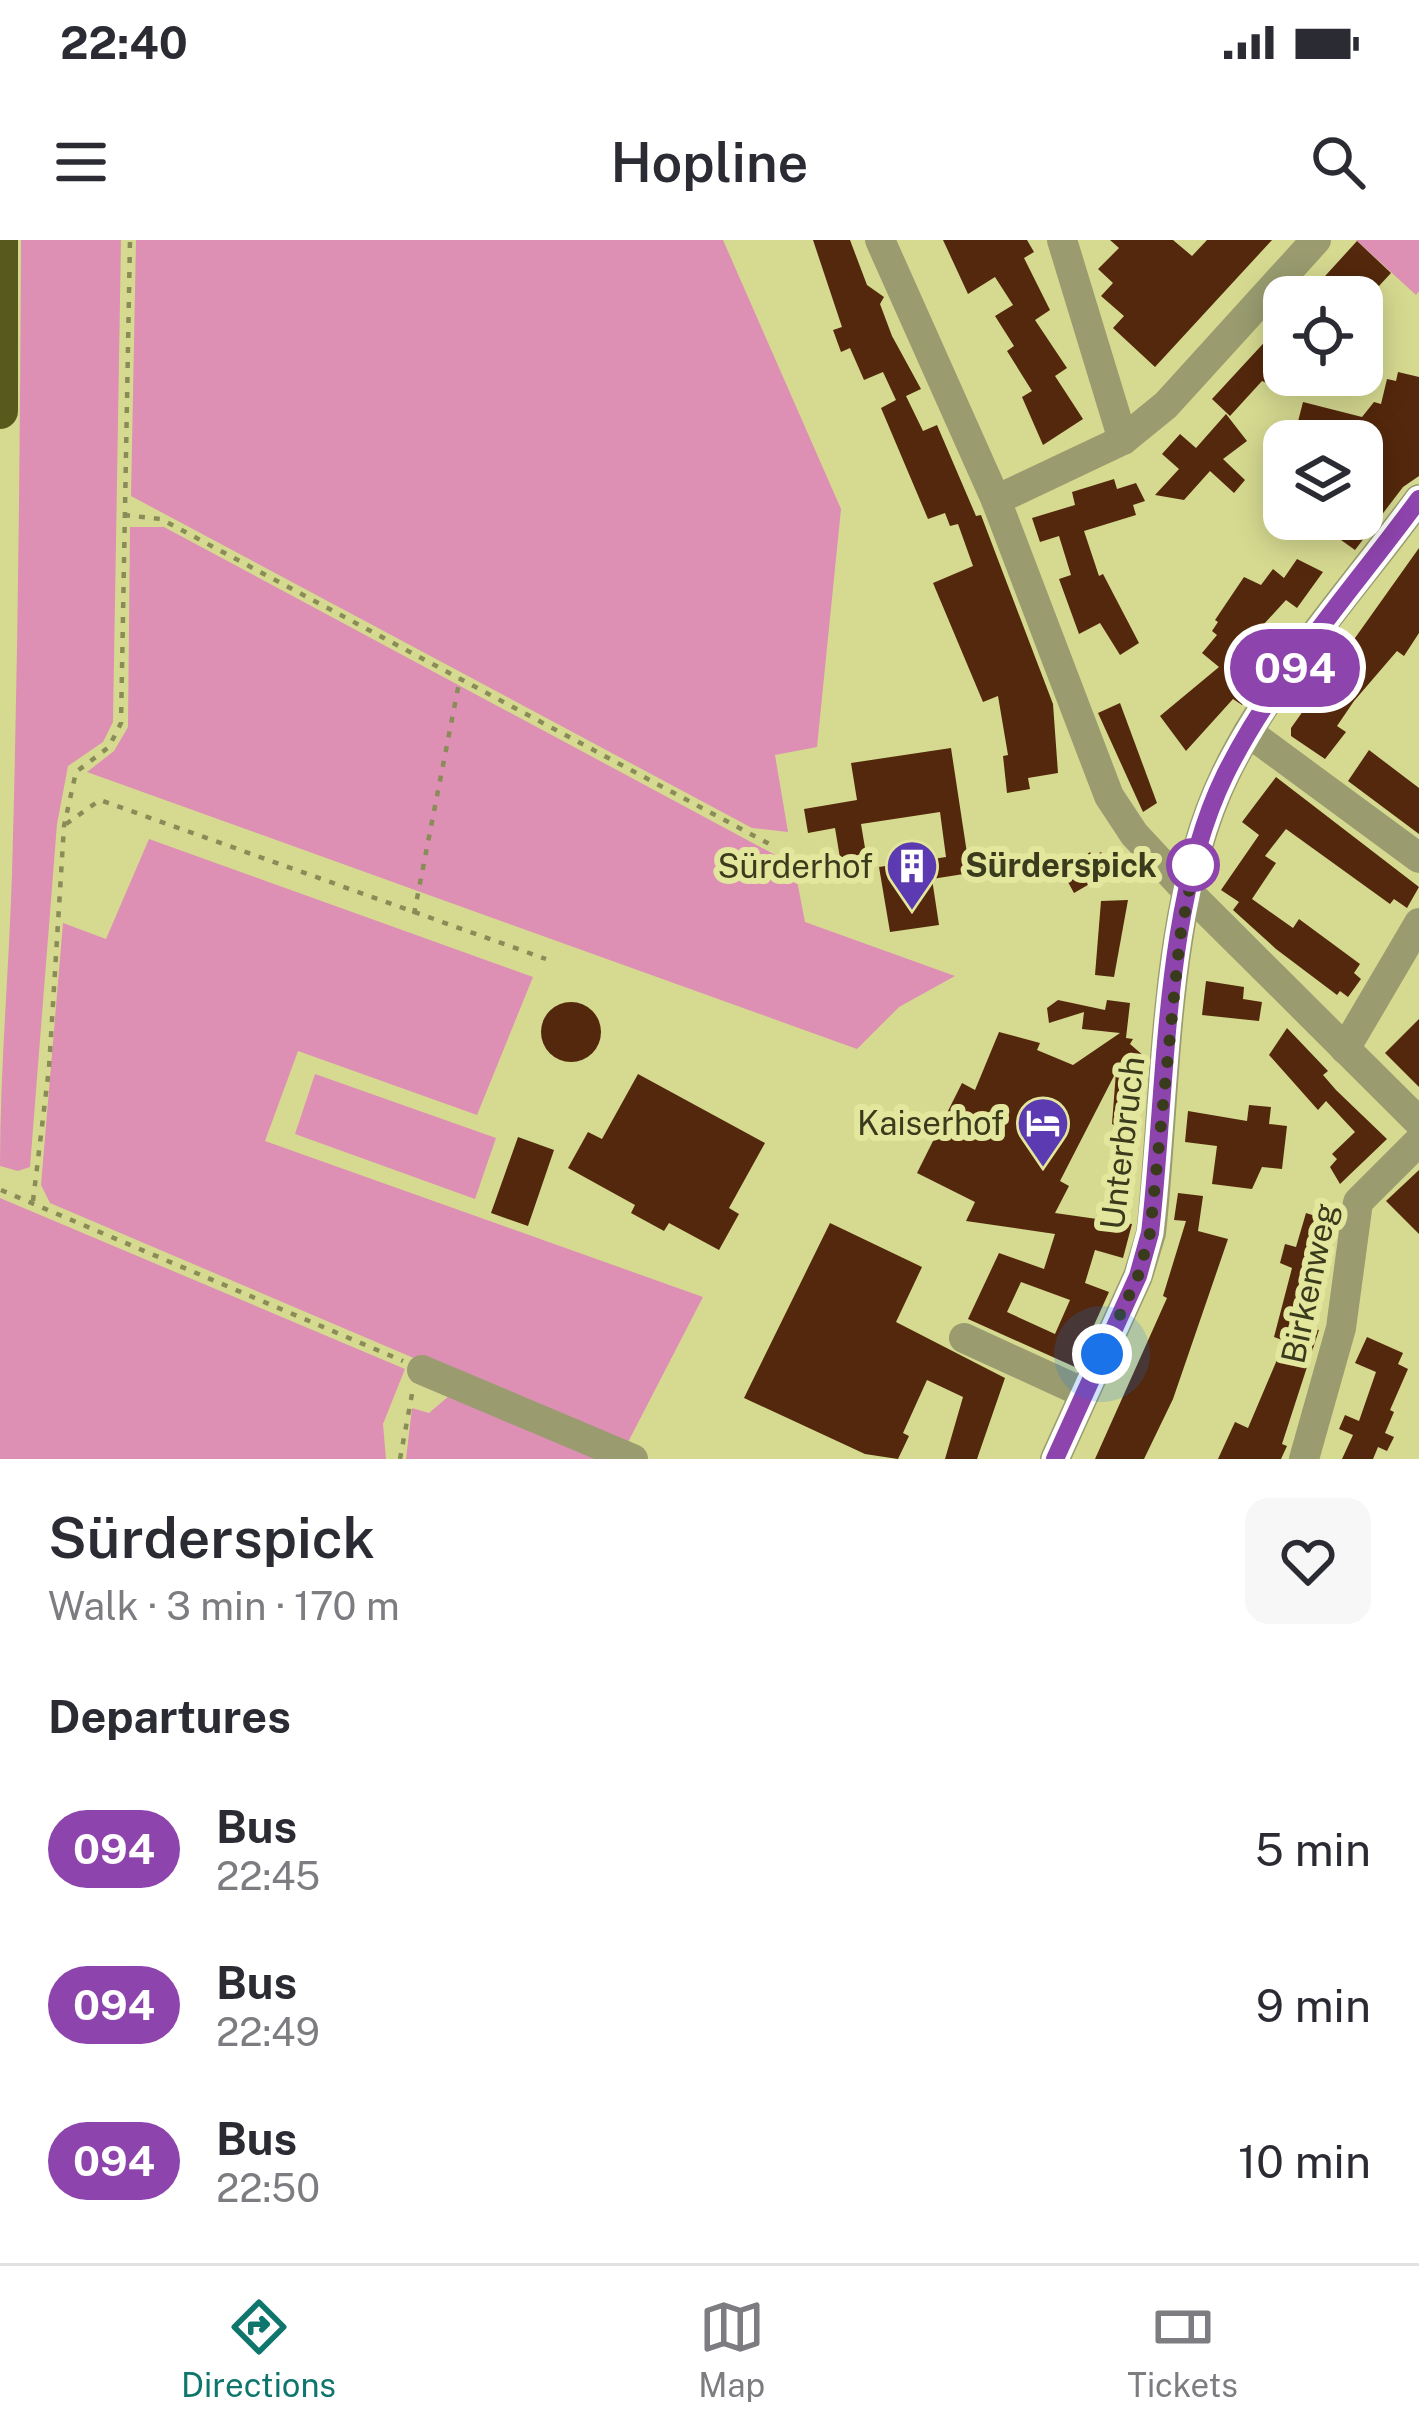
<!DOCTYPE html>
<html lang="en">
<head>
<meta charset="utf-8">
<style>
	:root { --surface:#fff; --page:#f7f7f7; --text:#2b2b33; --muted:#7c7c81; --line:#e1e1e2; --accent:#0f766e }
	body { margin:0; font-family:"Public Sans",sans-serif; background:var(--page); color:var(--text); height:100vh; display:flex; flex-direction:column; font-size:45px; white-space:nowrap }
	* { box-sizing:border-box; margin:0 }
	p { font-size:39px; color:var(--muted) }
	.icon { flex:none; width:66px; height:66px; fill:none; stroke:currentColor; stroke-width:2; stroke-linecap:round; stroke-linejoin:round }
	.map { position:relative; height:1219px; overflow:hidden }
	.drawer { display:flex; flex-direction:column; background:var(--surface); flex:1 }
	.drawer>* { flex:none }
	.badge { padding:0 24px; border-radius:39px; font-size:42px; line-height:78px }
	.controls { position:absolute; left:1263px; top:36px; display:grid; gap:24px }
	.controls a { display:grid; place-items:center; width:120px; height:120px; border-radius:24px; background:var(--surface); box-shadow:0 6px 30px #0003; font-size:60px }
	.you { position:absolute; width:60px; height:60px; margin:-30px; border:9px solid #fff; border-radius:50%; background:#1a73e8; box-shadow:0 0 0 18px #1a73e833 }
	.map>.badge { position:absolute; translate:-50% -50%; box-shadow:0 0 0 6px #fff }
	h2 { padding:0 48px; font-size:45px; line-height:108px }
	.round { display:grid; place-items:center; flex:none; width:126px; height:126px; border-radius:24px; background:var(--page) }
	.summary { display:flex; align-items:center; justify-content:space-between; height:204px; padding:0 48px }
	h1 { font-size:57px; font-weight:600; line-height:90px }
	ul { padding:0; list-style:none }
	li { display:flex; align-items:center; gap:36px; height:156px; padding:0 48px }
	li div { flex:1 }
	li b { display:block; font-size:45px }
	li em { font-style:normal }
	li .badge { min-width:132px; font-weight:700; text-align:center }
	.status { display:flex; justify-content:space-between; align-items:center; height:84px; padding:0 60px; background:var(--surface); direction:ltr }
	.status svg { height:33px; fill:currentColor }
	header { display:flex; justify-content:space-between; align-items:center; height:156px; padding:0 48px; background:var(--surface); font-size:54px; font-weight:600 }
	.menu { display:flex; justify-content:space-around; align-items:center; height:168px; border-top:3px solid var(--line); background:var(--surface); font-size:33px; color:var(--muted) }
	.menu a { display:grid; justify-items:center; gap:6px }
	.menu .on { color:var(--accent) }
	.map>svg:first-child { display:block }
	.green { fill:#dd90b4 }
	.building { fill:#54280c; fill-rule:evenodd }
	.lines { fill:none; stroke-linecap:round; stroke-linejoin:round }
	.path { stroke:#898c57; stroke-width:4.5; stroke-dasharray:6 9; stroke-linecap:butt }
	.minor { stroke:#9a9c70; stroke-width:30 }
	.highway { stroke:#58591d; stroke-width:36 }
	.line-casing { stroke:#fff; stroke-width:27 }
	.line { stroke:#8e44ad; stroke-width:18 }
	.walk { stroke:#3a3b1d; stroke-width:12; stroke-dasharray:0 21.6 }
	.stop-dot { fill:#fff; stroke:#8e44ad; stroke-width:6 }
	.labels { text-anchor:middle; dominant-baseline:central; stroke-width:12; stroke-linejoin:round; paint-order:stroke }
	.stop-label { font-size:33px; font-weight:bold; fill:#3a3b1d; stroke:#e3e79d; text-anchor:end }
	.poi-label { font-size:33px; fill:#3a3b1d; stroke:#e3e79d; text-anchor:end }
	.street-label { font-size:33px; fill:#3a3b1d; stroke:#e3e79d }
</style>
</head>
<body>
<div class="status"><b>22:40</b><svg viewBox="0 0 49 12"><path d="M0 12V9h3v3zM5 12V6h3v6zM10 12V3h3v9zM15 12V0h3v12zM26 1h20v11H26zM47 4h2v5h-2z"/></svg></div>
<header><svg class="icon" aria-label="menu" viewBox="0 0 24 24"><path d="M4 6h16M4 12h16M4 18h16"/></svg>Hopline<svg class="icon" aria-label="search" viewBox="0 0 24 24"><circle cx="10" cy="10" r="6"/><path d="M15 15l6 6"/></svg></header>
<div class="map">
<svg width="1419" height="1219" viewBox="0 0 1419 1219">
	<rect width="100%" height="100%" fill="#d6da90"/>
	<g class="green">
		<path d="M21,0H121L113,482L103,502L68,526L57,584L30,927L18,931L0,926C0,827 9,731 12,633C18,422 20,211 21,0Z"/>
		<path d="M136,0H723L841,269L817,507L775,515L788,592L752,588L131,256Z"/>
		<path d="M1356,0H1419V51L1416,55Z"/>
		<path d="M130,287H164L794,625L805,682L955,736L899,767L857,809L87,532L114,511L128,487Z"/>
		<path d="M149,599L533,737L477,875L298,811L265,901L703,1057L625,1208L50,963L41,945L63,683L106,699Z"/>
		<path d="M315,834L496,898L475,959L295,894Z"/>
		<path d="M0,958L405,1129L383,1184L386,1219H0Z"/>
		<path d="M456,1150L617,1219H406L412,1168L429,1173Z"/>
	</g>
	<g class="building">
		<path d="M813,0H850L867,45L884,57L880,64L892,96L921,149L906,156L923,191L937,185L976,276L981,275L1053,464L1058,533L1028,538L1030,549L1007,553L1003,516L1008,515L998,456L983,462L933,343L973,326L958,284L950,286L945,273L928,279L881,168L896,160L883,132L864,140L850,108L841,112L833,90L842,87Z"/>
		<path d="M943,0H1027L1034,12L1024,18L1050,70L1035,80L1067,128L1055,136L1083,179L1043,205L1022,157L1032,151L1007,111L1014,106L995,76L1013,65L995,37L968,54Z"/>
		<path d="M1110,0H1173L1192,16L1207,0H1272L1155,127L1113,88L1124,76L1101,56L1113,43L1098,29L1119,8Z"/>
		<path d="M1357,1L1391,33L1379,46L1372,40L1356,57H1306Z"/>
		<path d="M1284,81V136L1275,147L1262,141L1230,176L1212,159Z"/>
		<path d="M1398,132L1419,137V236L1403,247L1355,310L1334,295L1347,279H1362V201H1293L1303,162L1362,177L1374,162L1381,164L1387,139L1396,141Z"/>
		<path d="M1226,174L1247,201L1223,219L1245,240L1234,253L1210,231L1184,260L1155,255L1179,229L1162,214L1180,194L1196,208Z"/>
		<path d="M1114,239L1117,249L1136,243L1145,261L1133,265L1136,275L1084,291L1099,336L1103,334L1139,403L1120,415L1100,383L1079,394L1059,339L1071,335L1059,296L1040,302L1032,278L1075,265L1072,252Z"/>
		<path d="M1419,308V393L1404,416L1397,411L1354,461L1337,486L1346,492L1325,519L1291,496V488Z"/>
		<path d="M1297,319L1323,332L1297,368L1286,360L1263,385L1285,402L1242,465L1233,459L1186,511L1160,476L1219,427L1202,413L1217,395L1212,391L1218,382L1215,380L1244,337L1261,345L1273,329L1284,338Z"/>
		<path d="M1120,463L1157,563L1143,572L1098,473Z"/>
		<path d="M951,508L970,633L932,639L939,685L890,692L879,627L946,617L940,572L861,584L869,632L843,636L835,588L808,593L804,569L857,560L851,523Z"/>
		<path d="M1369,510L1419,548V594L1348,541Z"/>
		<path d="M1276,537L1419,647L1407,668L1394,659L1390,664L1286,589L1265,616L1276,623L1252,659L1293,688L1299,679L1360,724L1354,733L1361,739L1348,757L1340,751L1337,755L1276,709L1233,670L1239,662L1221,650L1259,595L1242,582Z"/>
		<path d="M1090,612L1093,617L1101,612L1112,631L1074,653L1063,633Z"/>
		<path d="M1128,660L1114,737L1095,735L1101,661Z"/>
		<path d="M1206,741L1244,747L1243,759L1262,762L1259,781L1202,775Z"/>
		<path d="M1058,760L1105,770L1107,760L1130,763L1126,798L1133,799L1130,804L1145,817L1126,824L1130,862L1141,868L1131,893L1112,884L1116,832L1060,941L1069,946L1055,973L1132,984L1123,1018L1095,1010L1085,1043L1109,1052L1075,1127L968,1079L999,1013L1044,1029L1055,994L966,981L975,962L917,933L962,843L975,850L999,792L1040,803L1037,810L1073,825L1120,793L1082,789L1084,772L1049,783L1047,768ZM1021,1042L1070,1060L1055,1094L1007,1072Z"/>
		<circle cx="571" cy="792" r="30"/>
		<path d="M1419,779V847L1385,813Z"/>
		<path d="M1287,788L1328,831L1323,835L1336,850L1387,899L1340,944L1330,927L1337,919L1332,914L1355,892L1326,861L1318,870L1269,815Z"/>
		<path d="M638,834L765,903L729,968L739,974L719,1010L669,983L664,991L631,973L635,965L568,928L588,892L602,899Z"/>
		<path d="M1249,865L1271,867L1269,884L1287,886L1282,929L1262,927L1252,949L1212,944L1217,906L1185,902L1188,871L1247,881Z"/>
		<path d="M518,897L554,910L528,986L491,973Z"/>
		<path d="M1419,930V994L1386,961Z"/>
		<path d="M1178,953L1203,956L1198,991L1228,999L1173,1159L1144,1219H1095L1167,1058L1163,1056L1186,981L1174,980Z"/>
		<path d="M1306,973L1331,981V988L1318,1034L1327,1037L1313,1089L1319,1090L1282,1204L1287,1206L1281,1219H1218L1235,1182L1248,1188L1285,1101L1274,1097L1292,1028L1280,1023L1285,1004L1296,1007Z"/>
		<path d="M830,983L922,1027L896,1082L1005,1138L977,1219H945L963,1157L927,1140L903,1193L909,1196L898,1219L865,1214L744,1158Z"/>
		<path d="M1367,1097L1403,1113L1398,1124L1408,1129L1390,1170L1394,1172L1385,1193L1394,1197L1387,1211L1378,1207L1373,1219H1342L1353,1195L1339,1189L1345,1175L1359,1181L1376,1132L1355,1123Z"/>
	</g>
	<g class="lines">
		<g class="path">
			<path d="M124,275L161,279L775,607"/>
			<path d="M66,584L100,560L546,719"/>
			<path d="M414,674L460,438"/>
			<path d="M1,950L403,1121"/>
			<path d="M33,961L49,828L64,586L76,532L109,507L121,483L130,0"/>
			<path d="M400,1219L412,1154"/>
		</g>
		<g class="minor">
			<path d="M880,0L996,260L1109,556L1134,594L1186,650L1419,882"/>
			<path d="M1062,0L1123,200"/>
			<path d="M996,260L1123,200L1166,165L1316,0"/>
			<path d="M1248,492L1419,618"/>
			<path d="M1345,809L1419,683"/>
			<path d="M964,1098L1084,1153"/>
			<path d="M422,1130L633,1219"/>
			<path d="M1055,1219L1138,1036L1151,993C1167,850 1162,665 1225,535C1273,436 1354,348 1419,259"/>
			<path d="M1304,1219L1341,1088L1358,962L1419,901"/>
		</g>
		<path class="highway" d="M0,171V0"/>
	</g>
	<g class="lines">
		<g class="line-casing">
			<path id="line" d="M1055,1219L1138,1036L1150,993C1167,850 1162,664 1225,535C1274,436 1354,348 1419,259"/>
		</g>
		<use href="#line" class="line"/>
		<path class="walk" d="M1102,1114L1138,1036L1150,993L1180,697L1198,605L1193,625"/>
	</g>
	<defs>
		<g id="building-pin" transform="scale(2.7)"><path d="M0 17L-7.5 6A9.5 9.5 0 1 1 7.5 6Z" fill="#5c3ab2" stroke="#e3e79d"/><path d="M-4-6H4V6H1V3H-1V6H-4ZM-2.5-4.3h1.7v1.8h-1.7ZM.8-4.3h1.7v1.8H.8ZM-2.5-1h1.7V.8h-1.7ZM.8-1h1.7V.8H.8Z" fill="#fff"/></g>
		<g id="hotel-pin" transform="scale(2.7)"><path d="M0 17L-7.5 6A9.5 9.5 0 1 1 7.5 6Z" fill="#5c3ab2" stroke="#e3e79d"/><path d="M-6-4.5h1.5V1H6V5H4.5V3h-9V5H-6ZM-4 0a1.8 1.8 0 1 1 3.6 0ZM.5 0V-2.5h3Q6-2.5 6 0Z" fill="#fff"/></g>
	</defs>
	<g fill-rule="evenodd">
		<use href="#building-pin" x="912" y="626"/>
		<use href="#hotel-pin" x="1043" y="883"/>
	</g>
	<circle class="stop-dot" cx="1193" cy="625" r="24"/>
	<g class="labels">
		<g class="stop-label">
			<text x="1157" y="625">Sürderspick</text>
		</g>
		<g class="poi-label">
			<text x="873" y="626">Sürderhof</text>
			<text x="1004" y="883">Kaiserhof</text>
		</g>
		<g class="street-label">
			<text transform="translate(1122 903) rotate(-83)">Unterbruch</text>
			<text transform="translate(1309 1043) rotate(-78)">Birkenweg</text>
		</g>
	</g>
</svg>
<div class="controls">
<a><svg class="icon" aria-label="locate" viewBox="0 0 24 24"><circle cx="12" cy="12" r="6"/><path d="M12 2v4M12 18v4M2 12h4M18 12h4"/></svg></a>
<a><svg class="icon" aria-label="layers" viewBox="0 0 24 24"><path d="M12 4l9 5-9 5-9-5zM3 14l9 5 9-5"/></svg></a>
</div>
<div class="you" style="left:1102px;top:1114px"></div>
<b class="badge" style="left:1295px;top:428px;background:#8e44ad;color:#fff">094</b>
</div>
<section class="drawer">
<div class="summary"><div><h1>Sürderspick</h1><p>Walk · 3 min · 170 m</p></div><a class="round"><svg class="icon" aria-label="heart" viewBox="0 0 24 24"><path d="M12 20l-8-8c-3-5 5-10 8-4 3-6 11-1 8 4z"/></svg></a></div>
<h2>Departures</h2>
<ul>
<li><span class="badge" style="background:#8e44ad;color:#fff">094</span><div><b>Bus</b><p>22:45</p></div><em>5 min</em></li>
<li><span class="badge" style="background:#8e44ad;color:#fff">094</span><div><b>Bus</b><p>22:49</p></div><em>9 min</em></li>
<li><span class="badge" style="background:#8e44ad;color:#fff">094</span><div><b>Bus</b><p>22:50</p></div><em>10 min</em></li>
</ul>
</section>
<nav class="menu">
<a class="on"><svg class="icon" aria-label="directions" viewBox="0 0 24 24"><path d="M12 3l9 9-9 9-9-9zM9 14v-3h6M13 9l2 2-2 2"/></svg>Directions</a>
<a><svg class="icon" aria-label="map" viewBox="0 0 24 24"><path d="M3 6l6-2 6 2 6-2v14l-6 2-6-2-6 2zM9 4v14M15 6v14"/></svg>Map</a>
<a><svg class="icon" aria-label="tickets" viewBox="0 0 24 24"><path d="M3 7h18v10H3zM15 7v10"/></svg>Tickets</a>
</nav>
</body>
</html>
